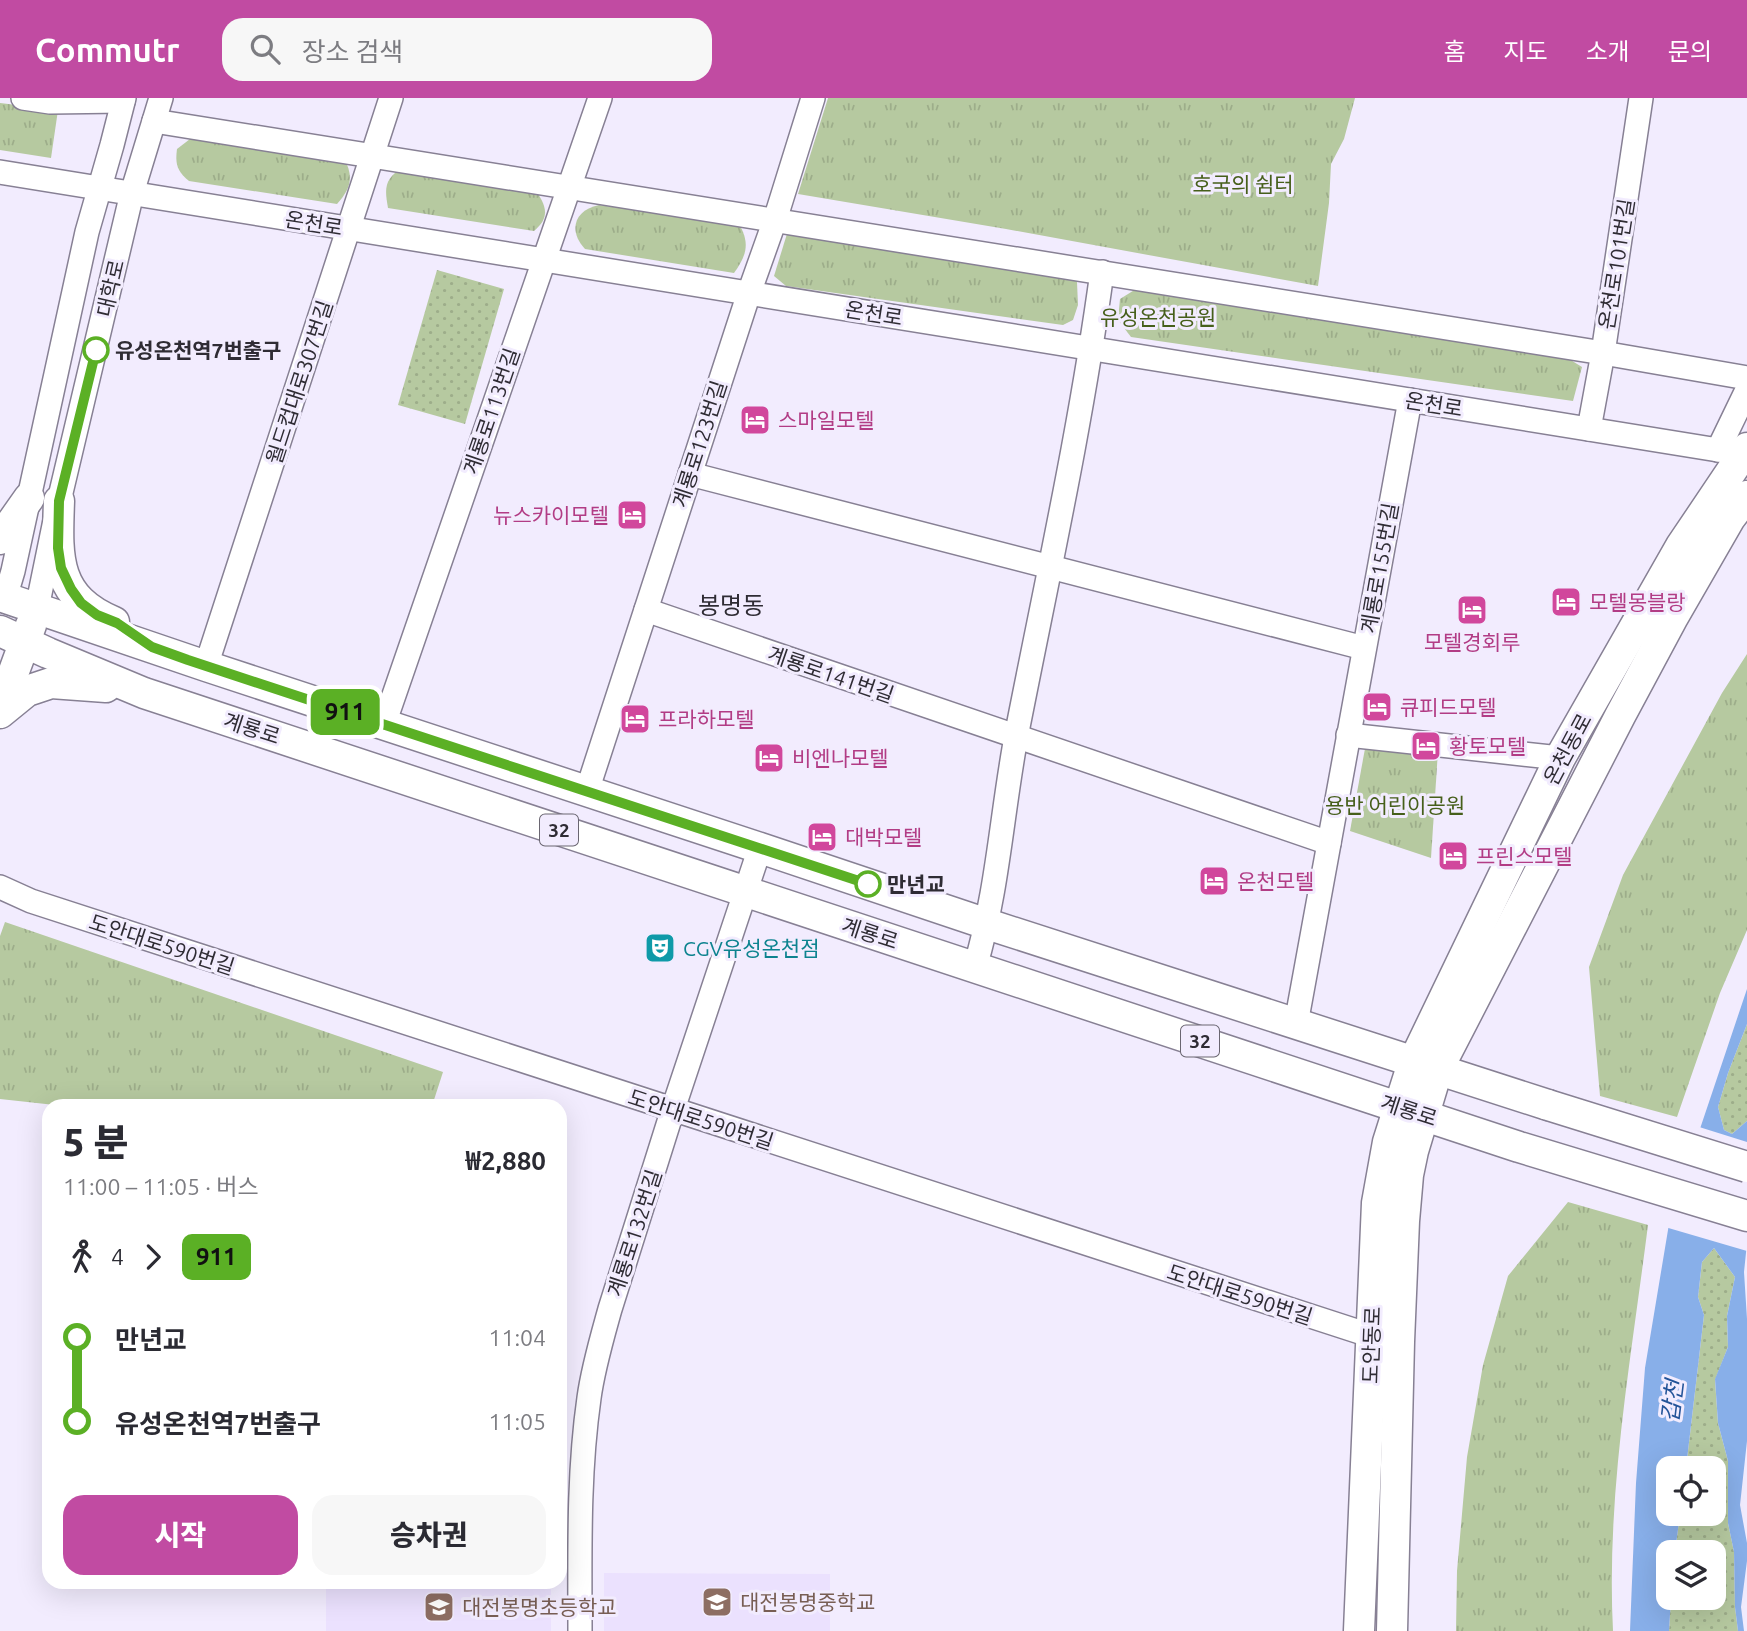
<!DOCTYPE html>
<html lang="ko">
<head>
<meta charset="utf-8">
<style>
	:root { --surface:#fff; --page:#f7f7f7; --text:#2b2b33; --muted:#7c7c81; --accent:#c14ba2 }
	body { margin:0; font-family:Ubuntu,"Noto Sans KR",sans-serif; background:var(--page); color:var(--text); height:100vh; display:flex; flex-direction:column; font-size:26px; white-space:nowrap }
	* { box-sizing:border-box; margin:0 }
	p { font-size:23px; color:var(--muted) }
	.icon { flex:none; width:38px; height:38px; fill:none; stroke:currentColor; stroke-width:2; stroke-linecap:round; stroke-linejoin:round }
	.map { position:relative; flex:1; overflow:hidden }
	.sheet { position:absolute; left:42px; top:1001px; width:525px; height:490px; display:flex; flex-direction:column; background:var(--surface); border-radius:21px; box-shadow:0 7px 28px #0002 }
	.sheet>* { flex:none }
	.badge { padding:0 14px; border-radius:10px; font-size:24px; line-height:46px }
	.fabs { position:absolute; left:1656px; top:1358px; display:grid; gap:14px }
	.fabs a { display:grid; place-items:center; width:70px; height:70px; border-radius:14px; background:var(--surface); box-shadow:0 7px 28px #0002; font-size:35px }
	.map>.badge { position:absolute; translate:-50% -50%; box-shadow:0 0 0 4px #fff }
	.legs { display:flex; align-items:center; gap:10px; height:77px; padding:0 21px; font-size:23px }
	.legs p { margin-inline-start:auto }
	.head { display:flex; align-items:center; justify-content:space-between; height:119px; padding:0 21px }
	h1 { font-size:38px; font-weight:800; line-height:52px }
	.action { display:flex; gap:14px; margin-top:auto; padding:14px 21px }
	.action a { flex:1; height:80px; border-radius:21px; background:var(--accent); color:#fff; font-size:28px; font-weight:800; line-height:80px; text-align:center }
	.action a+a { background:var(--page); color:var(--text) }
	ul { padding:0 21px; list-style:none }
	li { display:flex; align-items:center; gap:24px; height:84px; font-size:26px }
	li i { display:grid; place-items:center; width:10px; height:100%; margin:0 9px; background:currentColor }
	li i::after { content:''; width:18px; height:18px; margin:-9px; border:5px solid; border-radius:50%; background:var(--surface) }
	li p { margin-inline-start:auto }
	li:first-child i { background:linear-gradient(#0000 50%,currentColor 0) }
	li:last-child i { background:linear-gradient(currentColor 50%,#0000 0) }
	header { display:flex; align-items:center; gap:42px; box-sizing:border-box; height:98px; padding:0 35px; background:var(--accent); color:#fff }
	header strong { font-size:33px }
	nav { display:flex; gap:38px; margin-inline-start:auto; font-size:24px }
	.search { width:490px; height:63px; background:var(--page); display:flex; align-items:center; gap:18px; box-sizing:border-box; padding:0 24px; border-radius:21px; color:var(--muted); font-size:26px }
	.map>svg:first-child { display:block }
	.built { fill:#ebe1fe }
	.grass { fill:url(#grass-dots) }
	.park { fill:url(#park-tufts) }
	.water { fill:#88afe9 }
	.pier { fill:#f2ecfe }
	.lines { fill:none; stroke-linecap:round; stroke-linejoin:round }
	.minor-casing { stroke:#878094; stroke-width:26 }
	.major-casing { stroke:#878094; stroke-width:33 }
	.minor { stroke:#fff; stroke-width:23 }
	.major { stroke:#fff; stroke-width:30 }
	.major-bridge-casing { stroke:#878094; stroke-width:33; stroke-linecap:butt }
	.major-bridge { stroke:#fff; stroke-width:30 }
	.line-1-casing { stroke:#fff; stroke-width:16 }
	.line-1 { stroke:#5bb025; stroke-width:10 }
	.stop-1-dot { fill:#fff; stroke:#5bb025; stroke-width:3.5 }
	.labels { text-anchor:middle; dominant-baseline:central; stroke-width:6; stroke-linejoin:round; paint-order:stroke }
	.shield { fill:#f2ecfe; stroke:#6a6671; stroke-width:2 }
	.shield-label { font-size:19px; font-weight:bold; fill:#2f2c34 }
	.park-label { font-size:21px; fill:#465f1b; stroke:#f2ecfe }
	.street-label { font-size:21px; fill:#2f2c34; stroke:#f2ecfe }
	.stop-label { font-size:21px; font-weight:bold; fill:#2f2c34; stroke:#f2ecfe; text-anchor:start }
	.hotel-label { font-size:21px; fill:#b23c85; stroke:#f2ecfe; text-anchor:start }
	.culture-label { font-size:21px; fill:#0d838f; stroke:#f2ecfe; text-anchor:start }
	.education-label { font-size:21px; fill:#785e54; stroke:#f2ecfe; text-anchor:start }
	.water-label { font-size:23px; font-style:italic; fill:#225398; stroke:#f2ecfe }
	.quarter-label { font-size:24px; fill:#2f2c34; stroke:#f2ecfe }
</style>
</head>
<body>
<header>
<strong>Commutr</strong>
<div class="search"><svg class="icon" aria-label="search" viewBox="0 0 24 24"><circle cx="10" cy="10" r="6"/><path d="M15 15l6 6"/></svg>장소 검색</div>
<nav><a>홈</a><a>지도</a><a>소개</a><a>문의</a></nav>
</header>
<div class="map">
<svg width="1747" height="1533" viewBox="0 0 1747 1533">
	<defs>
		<pattern id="grass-dots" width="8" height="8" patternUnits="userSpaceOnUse" patternTransform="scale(1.75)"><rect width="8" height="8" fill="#b6c9a0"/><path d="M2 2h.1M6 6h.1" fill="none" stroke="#9dad8a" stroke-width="1.8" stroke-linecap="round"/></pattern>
		<pattern id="park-tufts" width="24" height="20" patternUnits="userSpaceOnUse" patternTransform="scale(1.75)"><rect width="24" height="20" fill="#b6c9a0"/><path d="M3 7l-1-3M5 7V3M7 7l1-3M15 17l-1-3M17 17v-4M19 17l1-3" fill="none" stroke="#9dad8a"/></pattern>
	</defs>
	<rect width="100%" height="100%" fill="#f2ecfe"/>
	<g class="built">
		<path d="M604,1475L830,1476V1533H604Z"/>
		<path d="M326,1484L551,1485V1533H326Z"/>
	</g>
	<g class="grass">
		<path d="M437,172L504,191L465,326L398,307Z"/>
		<path d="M1747,926V1023L1732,1036L1724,1032L1718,1009L1728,975Z"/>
		<path d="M1714,1150L1735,1179L1727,1218L1728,1249L1715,1282L1718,1325L1728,1363V1425L1734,1454L1735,1509L1738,1533H1669L1671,1500H1713V1454H1675L1680,1416H1713V1370H1686L1704,1217L1698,1199L1702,1164Z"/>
	</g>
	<g class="park">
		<path d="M828,0H1355L1344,41L1331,66L1329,105L1318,188L1006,131L798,96Z"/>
		<path d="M0,5L58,12L51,60L0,52Z"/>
		<path d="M199,40L344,60C354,79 351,90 337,106L189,83C177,73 175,66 177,51L190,41Z"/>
		<path d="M404,68L534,90C545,106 552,118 534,133L388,110C384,88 385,81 404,68Z"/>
		<path d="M599,107L739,126C750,145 747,157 734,175L585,151C568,133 574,112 599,107Z"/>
		<path d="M790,126L1067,176L1077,184L1078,207L1073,222L1063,227L786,188L774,178Z"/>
		<path d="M1136,191L1337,222L1569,261L1582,269L1573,303L1131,239L1118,222L1120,201Z"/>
		<path d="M1747,556V832L1720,895L1677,1019L1600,998L1589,869L1623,777L1722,595Z"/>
		<path d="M1366,645L1438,653L1431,760L1350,733Z"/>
		<path d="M5,824L443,974L432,1008H64L0,1001V838Z"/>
		<path d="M1568,1104L1648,1127C1631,1262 1606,1397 1613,1533H1456L1457,1473L1467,1359L1483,1267L1508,1178Z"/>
	</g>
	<path class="water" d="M1747,891V926L1728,975L1718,1009L1724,1032L1732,1036L1747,1023V1145L1744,1174L1747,1221V1343L1740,1407L1747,1445V1463L1741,1509L1744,1533H1738L1735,1509L1734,1454L1728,1425V1363L1718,1325L1715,1281L1728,1249L1727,1218L1735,1179L1714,1150L1702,1164L1698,1199L1704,1217L1686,1370H1668V1416H1680L1675,1454H1668V1500H1671L1669,1533H1630L1636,1385L1645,1270L1670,1120Z"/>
	<path class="pier" d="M1696,1028L1747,1044V1153L1665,1129L1666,1119Z"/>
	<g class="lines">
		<g class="minor-casing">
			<g id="minor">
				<path d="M23,0L50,4L123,3"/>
				<path d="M154,23L1603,255L1747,280"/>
				<path d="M0,74L1743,356L1747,359"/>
				<path d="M1589,331L1603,255L1641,0"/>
				<path d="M1718,352L1747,292"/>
				<path d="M690,376L1364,550"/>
				<path d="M5,500L13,473L87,134L112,47L124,0"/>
				<path d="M37,510L59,403L132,95L161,0"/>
				<path d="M646,512L1329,745"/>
				<path d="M206,568L391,0"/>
				<path d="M384,626L600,0"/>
				<path d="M1348,637L1560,660"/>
				<path d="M587,693L749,195L775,122L813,0"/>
				<path d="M0,789L31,803L1372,1238"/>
				<path d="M975,869C998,793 1002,712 1017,634C1047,481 1081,329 1102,174"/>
				<path d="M1296,926L1410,302"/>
				<path d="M580,1533C580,1456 578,1377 589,1300C593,1270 602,1240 610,1211L673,1011L760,750"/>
			</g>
		</g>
		<g class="major-casing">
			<g id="major">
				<path d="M59,403C57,459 54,499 114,524"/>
				<path d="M0,441L29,400"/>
				<path d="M0,498L206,568L760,750L987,826L1548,1007"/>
				<path d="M0,533L48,555L144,595L1519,1049L1747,1118"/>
				<path d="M0,611L31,527"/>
				<path d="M0,615L27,593L51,585L106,589"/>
				<path d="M1359,1533L1377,1105L1388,1044L1413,965L1560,660L1681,448L1747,350"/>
				<path d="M1392,1533L1399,1244L1404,1123L1408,1077L1413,1053L1437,973L1620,618L1673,519L1730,420L1747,398"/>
			</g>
		</g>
		<use href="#minor" class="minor"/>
		<use href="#major" class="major"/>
		<g class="major-bridge-casing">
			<path id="major-bridge" d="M1548,1007L1747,1069"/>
		</g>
		<use href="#major-bridge" class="major-bridge"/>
	</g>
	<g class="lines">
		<g class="line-1-casing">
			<path id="line-1" d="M96,252L59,403L58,450L61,470L71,491L81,505L97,517L117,525L152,549L188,562L868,786"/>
		</g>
		<use href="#line-1" class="line-1"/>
	</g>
	<defs>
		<g id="hotel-square" transform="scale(1.575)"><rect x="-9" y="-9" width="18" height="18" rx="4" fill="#d1479c" stroke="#f2ecfe"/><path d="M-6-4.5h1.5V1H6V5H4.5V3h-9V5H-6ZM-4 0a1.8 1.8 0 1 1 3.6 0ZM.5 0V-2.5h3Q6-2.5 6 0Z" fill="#fff"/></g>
		<g id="theatre-square" transform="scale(1.575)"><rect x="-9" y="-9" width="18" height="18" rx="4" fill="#0f9aa8" stroke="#f2ecfe"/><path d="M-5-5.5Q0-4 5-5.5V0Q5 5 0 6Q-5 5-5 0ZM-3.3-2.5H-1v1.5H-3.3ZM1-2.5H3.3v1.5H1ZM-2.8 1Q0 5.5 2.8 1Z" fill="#fff"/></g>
		<g id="school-square" transform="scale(1.575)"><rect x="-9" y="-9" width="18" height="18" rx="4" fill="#8d6e63" stroke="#f2ecfe"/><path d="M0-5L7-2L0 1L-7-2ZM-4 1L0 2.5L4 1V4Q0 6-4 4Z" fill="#fff"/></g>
	</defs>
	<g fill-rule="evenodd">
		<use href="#hotel-square" x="755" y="322"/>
		<use href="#hotel-square" x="632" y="417"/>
		<use href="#hotel-square" x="1566" y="504"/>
		<use href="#hotel-square" x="1472" y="512"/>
		<use href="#hotel-square" x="1377" y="609"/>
		<use href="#hotel-square" x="635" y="621"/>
		<use href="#hotel-square" x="1426" y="648"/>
		<use href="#hotel-square" x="769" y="660"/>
		<use href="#hotel-square" x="822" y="739"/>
		<use href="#hotel-square" x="1453" y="758"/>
		<use href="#hotel-square" x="1214" y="783"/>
		<use href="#theatre-square" x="660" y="850"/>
		<use href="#school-square" x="717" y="1504"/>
		<use href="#school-square" x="439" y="1509"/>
	</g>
	<g class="stop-1-dot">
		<circle cx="96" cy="252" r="12"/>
		<circle cx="868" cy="786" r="12"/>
	</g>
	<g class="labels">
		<g class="shield">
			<rect x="540" y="716.5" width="38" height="31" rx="5"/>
			<rect x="1181" y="927.5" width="38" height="31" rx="5"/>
		</g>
		<g class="shield-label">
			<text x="559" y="732">32</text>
			<text x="1200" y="943">32</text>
		</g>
		<g class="park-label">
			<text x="1243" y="86">호국의 쉼터</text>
			<text x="1158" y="219">유성온천공원</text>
			<text x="1395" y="707">용반 어린이공원</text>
		</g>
		<g class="street-label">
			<text transform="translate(314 125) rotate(9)">온천로</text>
			<text transform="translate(1616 166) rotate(-81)">온천로101번길</text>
			<text transform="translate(110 190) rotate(-77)">대학로</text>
			<text transform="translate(874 215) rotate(9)">온천로</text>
			<text transform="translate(299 284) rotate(-72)">월드컵대로307번길</text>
			<text transform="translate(1434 306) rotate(9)">온천로</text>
			<text transform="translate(491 313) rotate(-71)">계룡로113번길</text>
			<text transform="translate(699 346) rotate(-72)">계룡로123번길</text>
			<text transform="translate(1379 470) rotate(-80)">계룡로155번길</text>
			<text transform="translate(831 576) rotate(19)">계룡로141번길</text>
			<text transform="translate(252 630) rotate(18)">계룡로</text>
			<text transform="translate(1567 651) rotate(-62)">온천동로</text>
			<text transform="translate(870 835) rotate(18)">계룡로</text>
			<text transform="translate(162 846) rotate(18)">도안대로590번길</text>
			<text transform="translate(1409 1012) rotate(18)">계룡로</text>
			<text transform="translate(701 1021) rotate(18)">도안대로590번길</text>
			<text transform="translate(634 1135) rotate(-72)">계룡로132번길</text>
			<text transform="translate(1240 1196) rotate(18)">도안대로590번길</text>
			<text transform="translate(1371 1247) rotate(-88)">도안동로</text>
		</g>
		<g class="stop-label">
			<text x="115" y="252">유성온천역7번출구</text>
			<text x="887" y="786">만년교</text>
		</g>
		<g class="hotel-label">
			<text x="778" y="322">스마일모텔</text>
			<text x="609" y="417" text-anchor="end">뉴스카이모텔</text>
			<text x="1589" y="504">모텔몽블랑</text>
			<text x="1472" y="544" text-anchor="middle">모텔경회루</text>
			<text x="1400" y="609">큐피드모텔</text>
			<text x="658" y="621">프라하모텔</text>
			<text x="1449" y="648">황토모텔</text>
			<text x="792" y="660">비엔나모텔</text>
			<text x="845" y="739">대박모텔</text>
			<text x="1476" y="758">프린스모텔</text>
			<text x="1237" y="783">온천모텔</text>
		</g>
		<g class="culture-label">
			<text x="683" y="850">CGV유성온천점</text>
		</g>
		<g class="education-label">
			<text x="740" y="1504">대전봉명중학교</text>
			<text x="462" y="1509">대전봉명초등학교</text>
		</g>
		<g class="water-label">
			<text transform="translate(1672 1303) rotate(-83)">갑천</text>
		</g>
		<g class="quarter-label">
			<text x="731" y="507">봉명동</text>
		</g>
	</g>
</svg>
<div class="fabs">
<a><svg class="icon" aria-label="locate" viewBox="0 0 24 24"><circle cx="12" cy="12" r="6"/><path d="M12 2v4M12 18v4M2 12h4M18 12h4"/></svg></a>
<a><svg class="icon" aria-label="layers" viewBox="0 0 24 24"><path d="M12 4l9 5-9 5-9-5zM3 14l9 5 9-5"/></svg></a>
</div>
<b class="badge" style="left:345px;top:614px;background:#5bb025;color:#111">911</b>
<section class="sheet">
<div class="head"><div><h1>5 분</h1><p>11:00 – 11:05 · 버스</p></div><b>₩2,880</b></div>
<div class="legs"><svg class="icon" aria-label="walk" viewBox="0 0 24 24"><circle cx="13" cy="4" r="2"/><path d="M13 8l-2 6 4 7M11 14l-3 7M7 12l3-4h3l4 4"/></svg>4<svg class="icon" aria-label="forward" viewBox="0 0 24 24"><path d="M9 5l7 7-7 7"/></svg><b class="badge" style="background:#5bb025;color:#111">911</b></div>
<ul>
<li><i style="color:#5bb025"></i><b>만년교</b><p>11:04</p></li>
<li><i style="color:#5bb025"></i><b>유성온천역7번출구</b><p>11:05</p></li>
</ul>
<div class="action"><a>시작</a><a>승차권</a></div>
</section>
</div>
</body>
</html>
